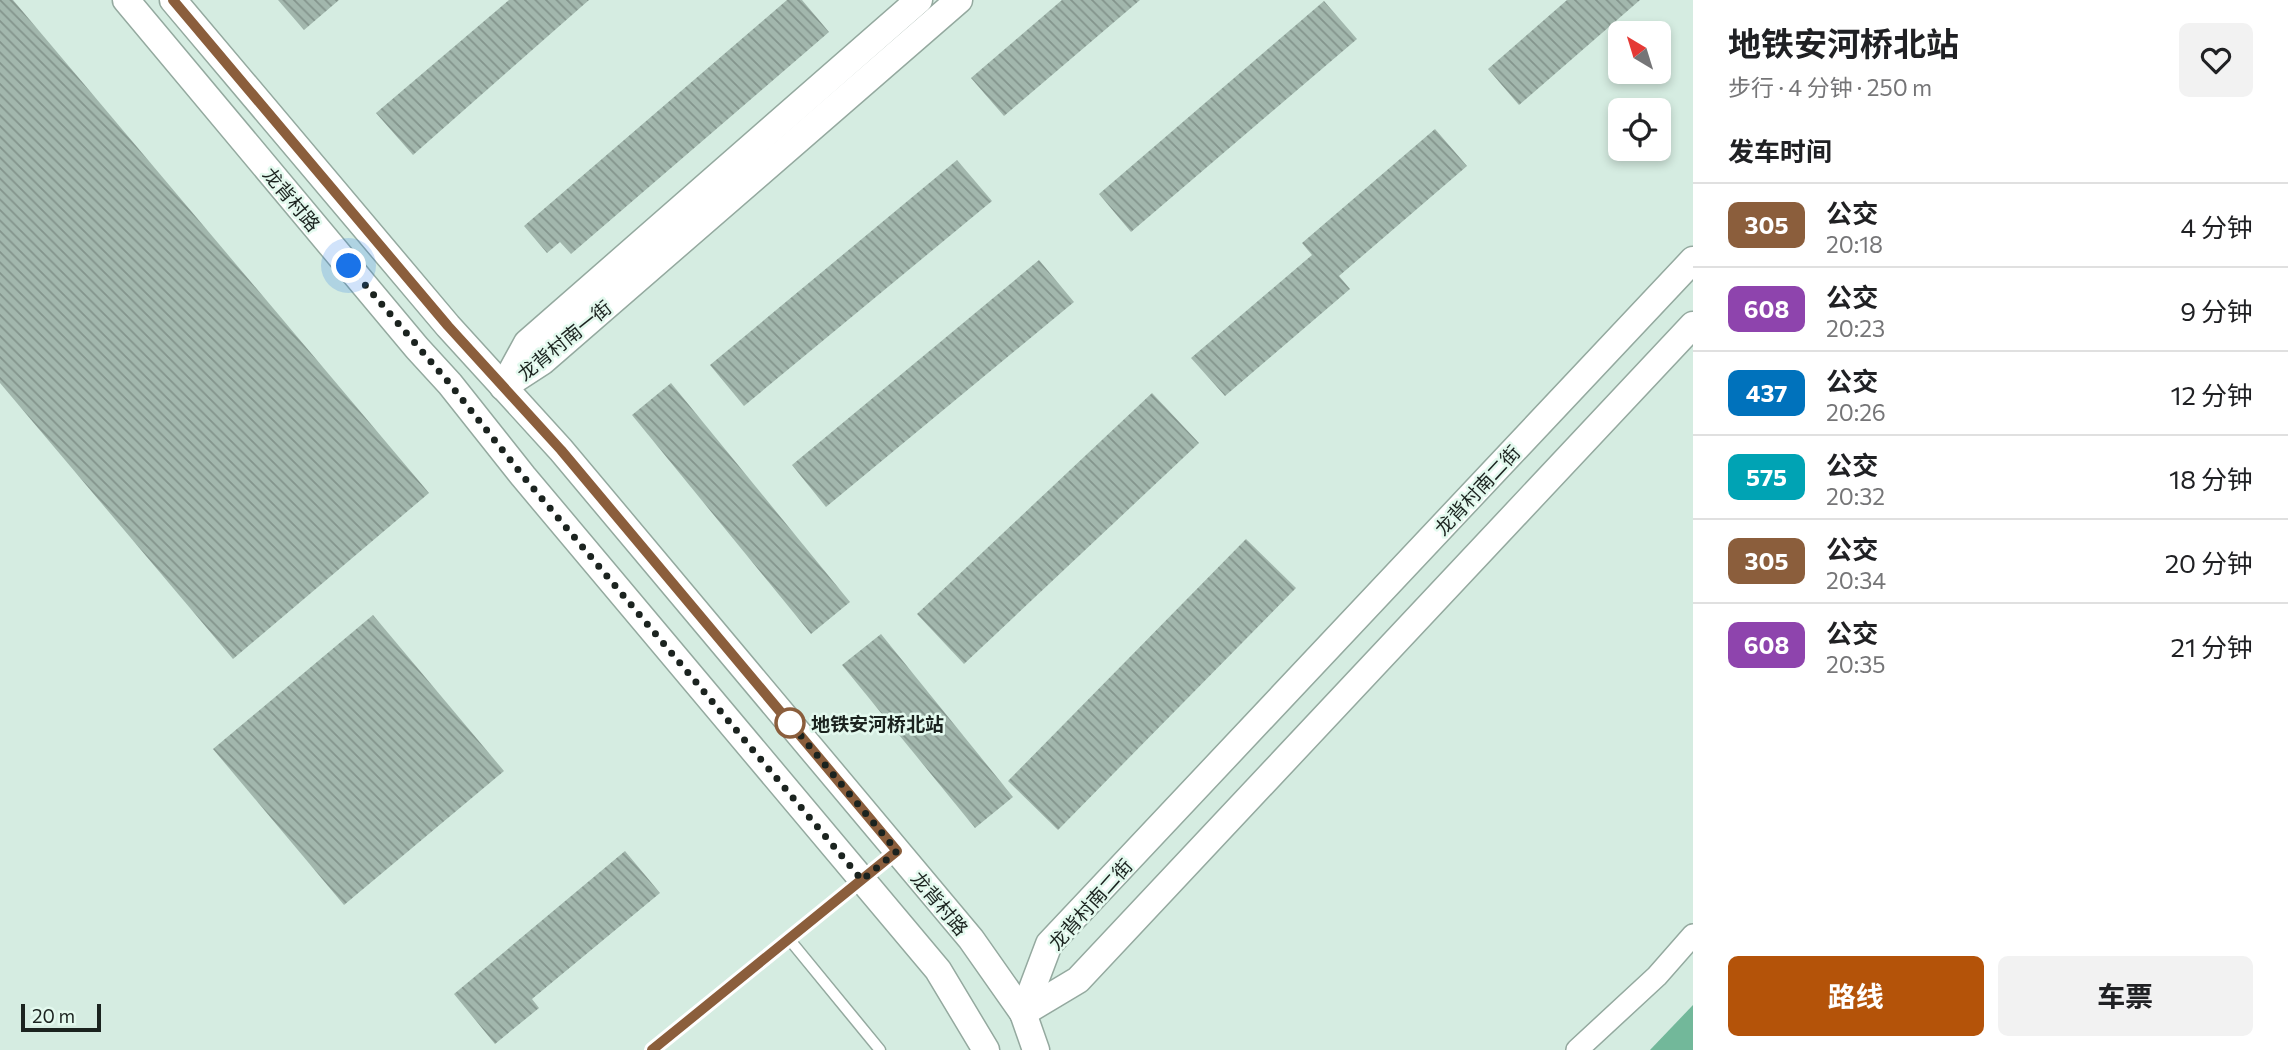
<!DOCTYPE html>
<html lang="zh">
<head>
<meta charset="utf-8">
<style>
	:root { --surface:#fff; --page:#f2f2f2; --text:#202124; --muted:#757577; --line:#e0e0e0; --accent:#b45309 }
	body { margin:0; font-family:Commissioner,"Noto Sans SC",sans-serif; background:var(--page); color:var(--text); height:100vh; display:flex; flex-direction:column; font-size:26px; white-space:nowrap }
	* { box-sizing:border-box; margin:0 }
	p { font-size:23px; color:var(--muted) }
	.icon { flex:none; width:38px; height:38px; fill:none; stroke:currentColor; stroke-width:2; stroke-linecap:round; stroke-linejoin:round }
	.map { position:relative; flex:1; overflow:hidden }
	.drawer { display:flex; flex-direction:column; background:var(--surface); width:595px }
	.drawer>* { flex:none }
	.badge { padding:0 14px; border-radius:10px; font-size:24px; line-height:46px }
	.needle { width:46px; rotate:322deg }
	.buttons { position:absolute; left:1608px; top:21px; display:grid; gap:14px }
	.buttons a { display:grid; place-items:center; width:63px; height:63px; border-radius:10px; background:var(--surface); box-shadow:0 4px 10px #0003; font-size:35px }
	.scale { position:absolute; left:21px; bottom:18px; width:80px; box-sizing:border-box; padding-left:7px; border:4px solid #1b231f; border-top:0; font-size:19px; line-height:24px; white-space:nowrap; color:#1b231f; -webkit-text-stroke:5px #e3f9ee; paint-order:stroke }
	.you { position:absolute; width:35px; height:35px; margin:-18px; border:5px solid #fff; border-radius:50%; background:#1a73e8; box-shadow:0 0 0 10px #1a73e833 }
	.map>.badge { position:absolute; translate:-50% -50%; box-shadow:0 0 0 4px #fff }
	h2 { padding:0 35px; font-size:26px; line-height:63px }
	.round { display:grid; place-items:center; flex:none; width:74px; height:74px; border-radius:10px; background:var(--page) }
	.headline { display:flex; align-items:center; justify-content:space-between; height:119px; padding:0 35px }
	h1 { font-size:33px; font-weight:700; line-height:52px }
	.cta { display:flex; gap:14px; margin-top:auto; padding:14px 35px }
	.cta a { flex:1; height:80px; border-radius:10px; background:var(--accent); color:#fff; font-size:28px; font-weight:700; line-height:80px; text-align:center }
	.cta a+a { background:var(--page); color:var(--text) }
	ul { padding:0; list-style:none }
	li { display:flex; align-items:center; gap:21px; height:84px; padding:0 35px; border-top:2px solid var(--line) }
	li div { flex:1 }
	li b { display:block; font-size:26px }
	li em { font-style:normal }
	li .badge { min-width:77px; font-weight:700; text-align:center }
	main { display:flex; flex:1; min-height:0 }
	.map>svg:first-child { display:block }
	.water { fill:#72b89a }
	.building { fill:url(#building-back-hatch) }
	.lines { fill:none; stroke-linecap:round; stroke-linejoin:round }
	.service-casing { stroke:#94a99f; stroke-width:13 }
	.minor-casing { stroke:#94a99f; stroke-width:24 }
	.tertiary-casing { stroke:#94a99f; stroke-width:29 }
	.service { stroke:#fff; stroke-width:10 }
	.minor { stroke:#fff; stroke-width:21 }
	.tertiary { stroke:#fff; stroke-width:26 }
	.line-casing { stroke:#fff; stroke-width:16 }
	.line { stroke:#8b5e3c; stroke-width:10 }
	.walk { stroke:#1b231f; stroke-width:7; stroke-dasharray:0 12.6 }
	.stop-dot { fill:#fff; stroke:#8b5e3c; stroke-width:3.5 }
	.labels { text-anchor:middle; dominant-baseline:central; stroke-width:5; stroke-linejoin:round; paint-order:stroke }
	.street-label { font-size:19px; fill:#1b231f; stroke:#e3f9ee }
	.stop-label { font-size:19px; font-weight:bold; fill:#1b231f; stroke:#e3f9ee; text-anchor:start }
</style>
</head>
<body>
<main>
<div class="map">
<svg width="1693" height="1050" viewBox="0 0 1693 1050">
	<defs>
		<pattern id="building-back-hatch" width="6" height="6" patternUnits="userSpaceOnUse" patternTransform="scale(1.75)"><rect width="6" height="6" fill="#a2b7ad"/><path d="M-1 5l2 2M0 0l6 6M5-1l2 2" fill="none" stroke="#83948c"/></pattern>
	</defs>
	<rect width="100%" height="100%" fill="#d5ece1"/>
	<path class="water" d="M1693,1005V1050H1650Z"/>
	<g class="building">
		<path d="M0,0H13L429,493L233,659L0,383Z"/>
		<path d="M278,0H339L304,30Z"/>
		<path d="M509,0H589L413,155L376,113Z"/>
		<path d="M787,0H802L829,32L571,254L560,242L547,253L524,226Z"/>
		<path d="M1062,0H1140L1004,116L971,78Z"/>
		<path d="M1567,0H1640L1519,105L1488,69Z"/>
		<path d="M1324,1L1357,39L1131,232L1099,194Z"/>
		<path d="M1435,129L1467,166L1339,276L1350,289L1225,396L1191,358L1312,255L1302,243Z"/>
		<path d="M957,160L992,201L744,406L710,365Z"/>
		<path d="M1039,260L1074,302L826,507L792,465Z"/>
		<path d="M671,383L850,602L811,634L632,415Z"/>
		<path d="M1152,393L1199,443L964,664L917,614Z"/>
		<path d="M1246,539L1296,588L1058,830L1008,781Z"/>
		<path d="M373,615L504,771L344,905L213,749Z"/>
		<path d="M881,634L1013,797L975,828L842,665Z"/>
		<path d="M625,851L660,893L532,999L539,1008L495,1044L454,994Z"/>
	</g>
	<g class="lines">
		<g class="service-casing">
			<g id="service">
				<path d="M789,939L880,1050"/>
				<path d="M652,1050L897,851"/>
			</g>
		</g>
		<g class="minor-casing">
			<path id="minor" d="M1577,1050L1657,976L1693,935"/>
		</g>
		<g class="tertiary-casing">
			<g id="tertiary">
				<path d="M126,0L417,348L450,384L523,476L938,970L986,1050"/>
				<path d="M173,0L448,326L561,450L971,939L1023,1013L1036,1050"/>
				<path d="M504,385L527,343L919,0"/>
				<path d="M503,387L543,361L959,0"/>
				<path d="M1023,1013L1049,944L1693,260"/>
				<path d="M1023,1013L1078,980L1693,325"/>
			</g>
		</g>
		<use href="#service" class="service"/>
		<use href="#minor" class="minor"/>
		<use href="#tertiary" class="tertiary"/>
	</g>
	<g class="lines">
		<g class="line-casing">
			<path id="line" d="M173,0L448,326L561,450L897,851L652,1050"/>
		</g>
		<use href="#line" class="line"/>
		<path class="walk" d="M349,266L450,384L523,476L862,880L897,851L786,718L790,723"/>
	</g>
	<circle class="stop-dot" cx="790" cy="723" r="14"/>
	<g class="labels">
		<g class="street-label">
			<text transform="translate(292 199) rotate(50)">龙背村路</text>
			<text transform="translate(564 340) rotate(-39)">龙背村南一街</text>
			<text transform="translate(1477 490) rotate(-47)">龙背村南二街</text>
			<text transform="translate(940 903) rotate(50)">龙背村路</text>
			<text transform="translate(1090 904) rotate(-48)">龙背村南二街</text>
		</g>
		<g class="stop-label">
			<text x="811" y="723">地铁安河桥北站</text>
		</g>
	</g>
</svg>
<div class="buttons">
<a><svg class="needle" viewBox="-14 -14 28 28"><path d="M0-13l5 13h-10z" fill="#e53935"/><path d="M0 13l5-13h-10z" fill="#757577"/></svg></a>
<a><svg class="icon" aria-label="locate" viewBox="0 0 24 24"><circle cx="12" cy="12" r="6"/><path d="M12 2v4M12 18v4M2 12h4M18 12h4"/></svg></a>
</div>
<div class="scale">20 m</div>
<div class="you" style="left:349px;top:266px"></div>
</div>
<section class="drawer">
<div class="headline"><div><h1>地铁安河桥北站</h1><p>步行 · 4 分钟 · 250 m</p></div><a class="round"><svg class="icon" aria-label="heart" viewBox="0 0 24 24"><path d="M12 20l-8-8c-3-5 5-10 8-4 3-6 11-1 8 4z"/></svg></a></div>
<h2>发车时间</h2>
<ul>
<li><span class="badge" style="background:#8b5e3c;color:#fff">305</span><div><b>公交</b><p>20:18</p></div><em>4 分钟</em></li>
<li><span class="badge" style="background:#8e44ad;color:#fff">608</span><div><b>公交</b><p>20:23</p></div><em>9 分钟</em></li>
<li><span class="badge" style="background:#0072bc;color:#fff">437</span><div><b>公交</b><p>20:26</p></div><em>12 分钟</em></li>
<li><span class="badge" style="background:#00a3b4;color:#fff">575</span><div><b>公交</b><p>20:32</p></div><em>18 分钟</em></li>
<li><span class="badge" style="background:#8b5e3c;color:#fff">305</span><div><b>公交</b><p>20:34</p></div><em>20 分钟</em></li>
<li><span class="badge" style="background:#8e44ad;color:#fff">608</span><div><b>公交</b><p>20:35</p></div><em>21 分钟</em></li>
</ul>
<div class="cta"><a>路线</a><a>车票</a></div>
</section>
</main>
</body>
</html>
